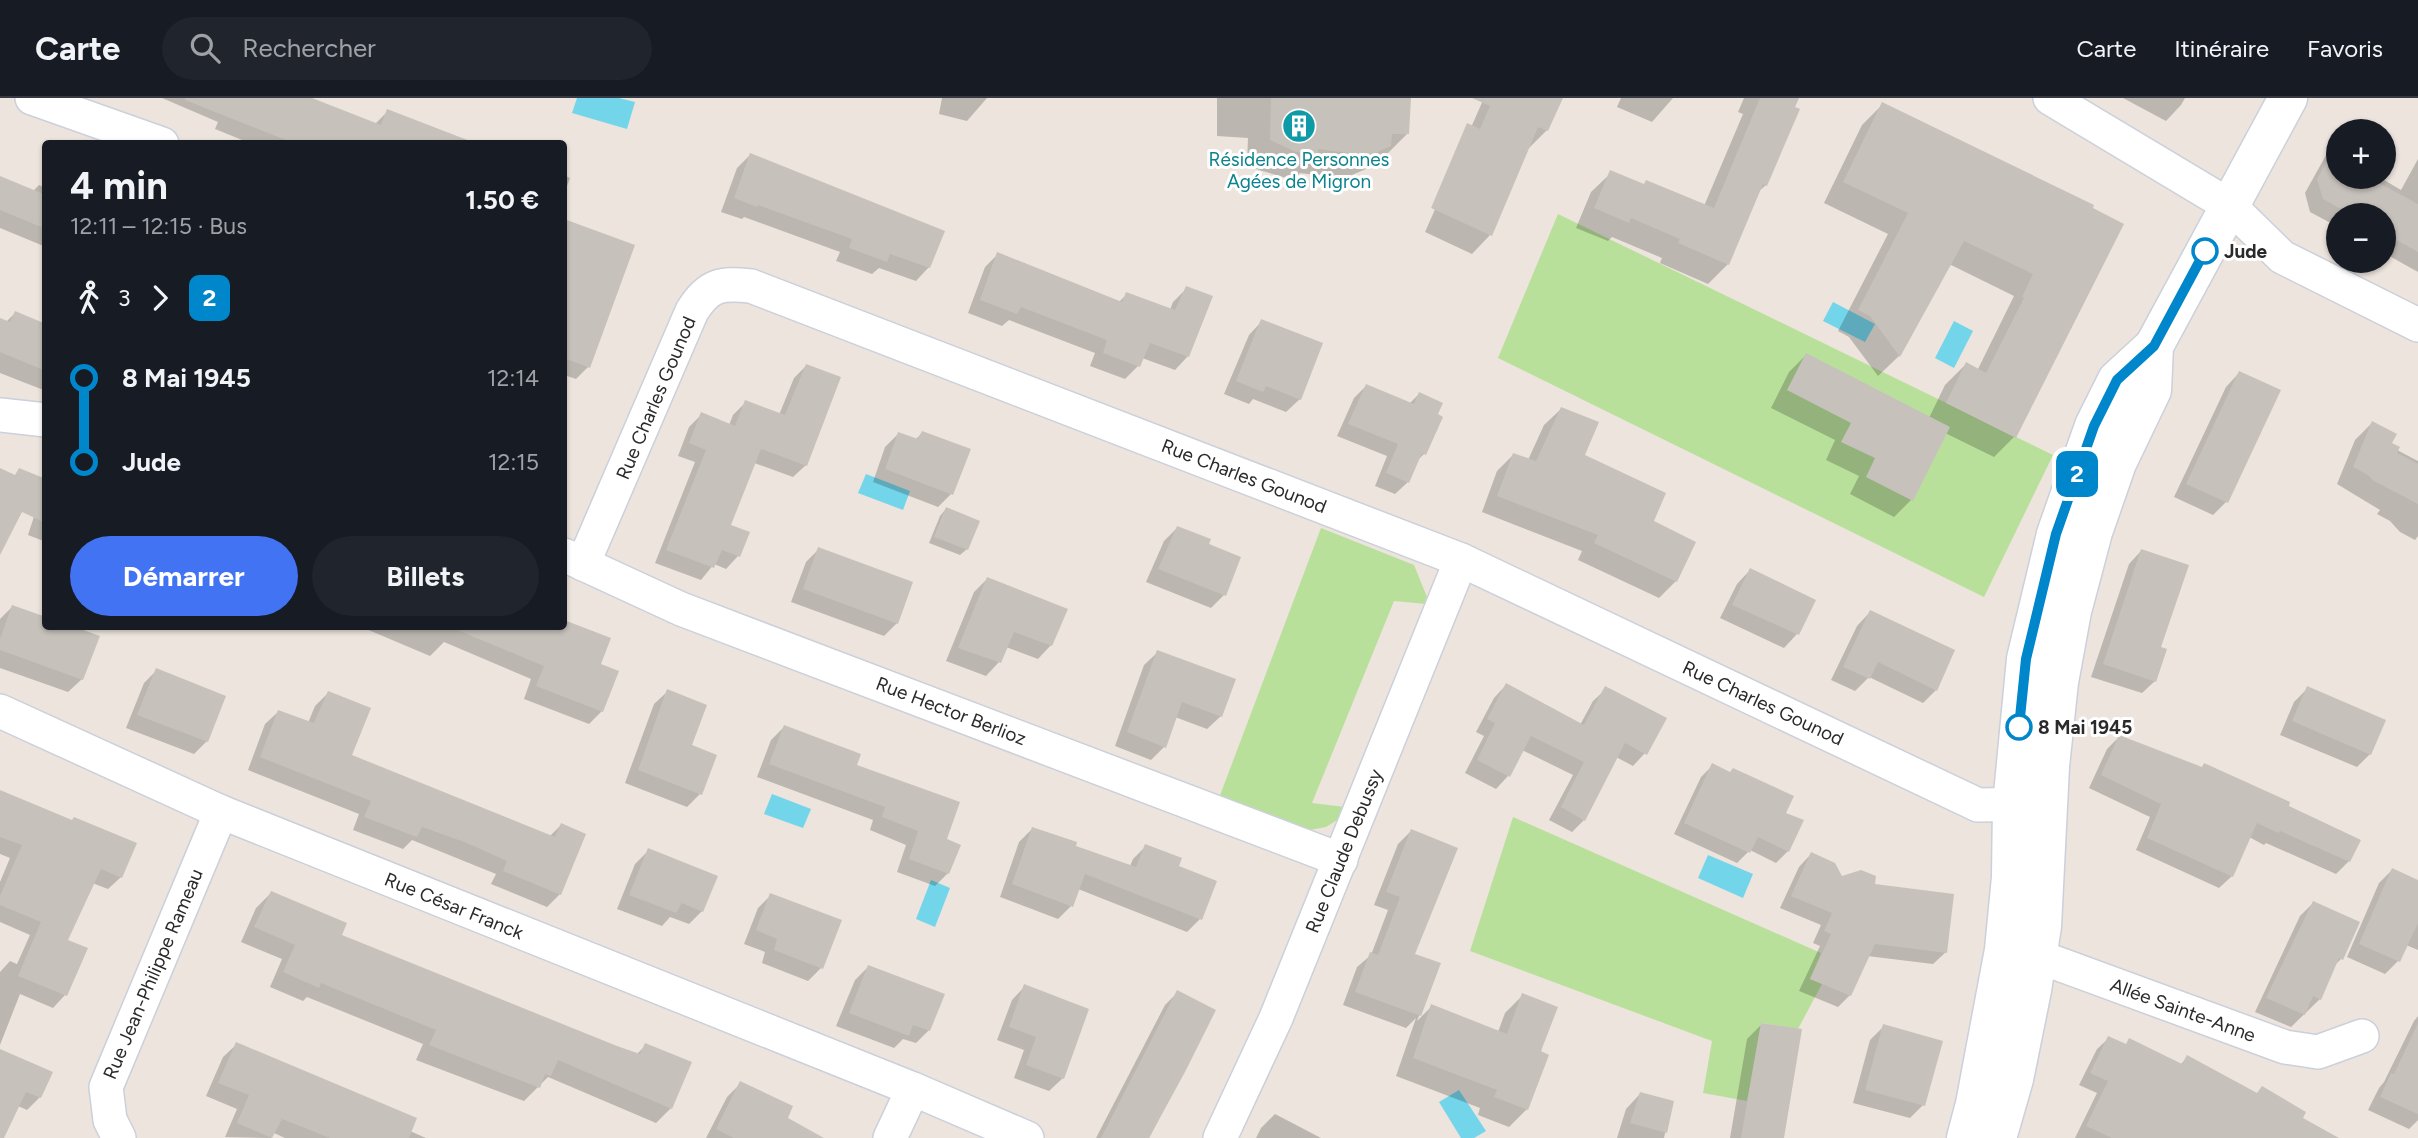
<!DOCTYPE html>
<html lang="fr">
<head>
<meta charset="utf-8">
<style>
	:root { --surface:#171b24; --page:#20242c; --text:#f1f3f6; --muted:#9ea1a6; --line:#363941; --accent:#4273f3 }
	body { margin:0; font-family:Figtree,sans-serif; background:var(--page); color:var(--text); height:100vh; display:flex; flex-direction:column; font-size:26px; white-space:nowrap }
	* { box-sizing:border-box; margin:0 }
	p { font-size:23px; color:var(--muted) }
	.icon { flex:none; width:38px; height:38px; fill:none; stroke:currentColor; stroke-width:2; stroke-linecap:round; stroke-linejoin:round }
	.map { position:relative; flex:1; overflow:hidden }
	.details { position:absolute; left:42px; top:42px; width:525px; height:490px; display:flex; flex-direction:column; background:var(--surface); border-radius:7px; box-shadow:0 2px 5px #0004 }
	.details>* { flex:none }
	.badge { padding:0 14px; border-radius:10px; font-size:24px; line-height:46px }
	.controls { position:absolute; left:2326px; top:21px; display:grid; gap:14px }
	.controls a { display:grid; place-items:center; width:70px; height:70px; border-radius:50%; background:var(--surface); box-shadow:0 2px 5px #0004; font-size:35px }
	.map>.badge { position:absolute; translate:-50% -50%; box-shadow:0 0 0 4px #fff }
	.legs { display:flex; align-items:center; gap:10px; height:77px; padding:0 28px; font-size:23px }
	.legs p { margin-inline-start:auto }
	.headline { display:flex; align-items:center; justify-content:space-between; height:119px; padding:0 28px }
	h1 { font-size:38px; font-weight:700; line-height:52px }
	.primary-button { display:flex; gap:14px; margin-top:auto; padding:14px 28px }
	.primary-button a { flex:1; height:80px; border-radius:42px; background:var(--accent); color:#fff; font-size:28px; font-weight:700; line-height:80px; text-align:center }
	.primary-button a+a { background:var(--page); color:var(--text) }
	ul { padding:0 28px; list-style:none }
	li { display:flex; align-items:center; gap:24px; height:84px; font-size:26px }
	li i { display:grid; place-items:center; width:10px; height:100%; margin:0 9px; background:currentColor }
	li i::after { content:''; width:18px; height:18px; margin:-9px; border:5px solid; border-radius:50%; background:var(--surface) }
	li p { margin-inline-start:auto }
	li:first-child i { background:linear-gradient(#0000 50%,currentColor 0) }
	li:last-child i { background:linear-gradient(currentColor 50%,#0000 0) }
	header { display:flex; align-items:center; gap:42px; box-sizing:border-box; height:98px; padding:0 35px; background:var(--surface); border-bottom:2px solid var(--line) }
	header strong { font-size:33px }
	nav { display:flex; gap:38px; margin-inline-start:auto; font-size:24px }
	.search { width:490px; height:63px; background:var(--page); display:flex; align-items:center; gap:18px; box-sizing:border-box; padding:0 24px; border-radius:38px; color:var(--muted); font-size:26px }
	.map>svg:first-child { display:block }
	.green { fill:#b9e09b }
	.water { fill:#73d5ea }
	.shadow { fill:#0003 }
	.building { fill:#c7c1bc }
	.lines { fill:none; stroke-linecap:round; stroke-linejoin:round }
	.street-casing { stroke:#cbd0db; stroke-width:36 }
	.secondary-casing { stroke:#cbd0db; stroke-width:41 }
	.street { stroke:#fff; stroke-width:33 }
	.secondary { stroke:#fff; stroke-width:38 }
	.line-1-casing { stroke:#fff; stroke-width:16 }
	.line-1 { stroke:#0086cb; stroke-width:10 }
	.stop-1-dot { fill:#fff; stroke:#0086cb; stroke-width:3.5 }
	.labels { text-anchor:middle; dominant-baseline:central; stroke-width:6; stroke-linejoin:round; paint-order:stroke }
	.culture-label { font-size:19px; fill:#0d838f; stroke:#fff }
	.stop-label { font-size:19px; font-weight:bold; fill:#2a2a2a; stroke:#fff; text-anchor:start }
	.street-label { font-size:19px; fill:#2a2a2a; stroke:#fff }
</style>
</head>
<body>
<header>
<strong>Carte</strong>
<div class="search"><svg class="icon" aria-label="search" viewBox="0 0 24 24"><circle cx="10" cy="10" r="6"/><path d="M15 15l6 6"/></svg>Rechercher</div>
<nav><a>Carte</a><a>Itinéraire</a><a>Favoris</a></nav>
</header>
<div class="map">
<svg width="2418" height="1040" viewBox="0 0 2418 1040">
	<rect width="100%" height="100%" fill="#ece4dd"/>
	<g class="green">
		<path d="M1558,116L2053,357L1984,499L1498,260Z"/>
		<path d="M1321,430L1414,467L1427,499L1426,506L1394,503L1312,705L1345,709L1339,721L1326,729L1304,733L1219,700Z"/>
		<path d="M1513,719L1821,855L1810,881L1822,886L1798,931L1761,925L1747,1003L1703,995L1712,943L1470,853Z"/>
	</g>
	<g class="water">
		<path d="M577,0H619L635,4L627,31L572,15Z"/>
		<path d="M1833,204L1875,226L1865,244L1823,223Z"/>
		<path d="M1954,223L1973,233L1954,270L1935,260Z"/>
		<path d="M866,376L910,393L903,412L858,395Z"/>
		<path d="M772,696L811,711L803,730L764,716Z"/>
		<path d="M1708,757L1753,776L1743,800L1698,780Z"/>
		<path d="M931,782L950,790L935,829L916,821Z"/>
		<path d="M1459,992L1486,1033L1474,1040H1461L1439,1004Z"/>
	</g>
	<g class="shadow">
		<path d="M162,0H307L375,26L388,13L428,46H252L215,31L218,24Z"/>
		<path d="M942,0H987L967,23L939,16Z"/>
		<path d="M1217,0H1409L1407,36L1384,59H1377L1366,71L1352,77L1338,80L1300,75L1293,82L1259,72L1247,66L1248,40L1217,38Z"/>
		<path d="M1484,0H1561L1547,32L1528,51L1490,137L1472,156L1425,134Z"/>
		<path d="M1621,0H1673L1652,24L1617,9Z"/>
		<path d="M1744,0H1797L1766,87L1757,95L1728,166L1708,186L1660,165L1662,160L1612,139L1608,143L1576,130L1591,94L1611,75L1642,88L1646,84L1704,108L1743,16L1738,14Z"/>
		<path d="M2123,0H2185L2181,7L2166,23Z"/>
		<path d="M1883,6L2092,108L2015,338L1994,359L1945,335L1911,402L1894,419L1850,396L1859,378L1826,362L1835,342L1771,310L1789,274L1806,257L1929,320L1945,287L1966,266L1977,273L2014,198L1949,166L1899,258L1878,278L1849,239L1838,233L1888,136L1824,105L1862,27Z"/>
		<path d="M2338,45V79H2379L2401,92L2418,61V174L2384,155V117H2338V129L2310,114L2305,95L2326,57Z"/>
		<path d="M750,57L929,169L916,183L879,170L872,176L836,163L840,154L744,119L742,121L721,114L737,70Z"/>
		<path d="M564,77L570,80L564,96Z"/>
		<path d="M0,79L33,93L39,87L46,90V149L0,130Z"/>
		<path d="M587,148L588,269L576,281L564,277V206Z"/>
		<path d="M998,156L1119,204L1127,196L1170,212L1173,204L1187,190L1188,258L1175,272L1142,260L1138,268L1125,281L1090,268L1095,255L1009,222L1002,228L968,215L985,169Z"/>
		<path d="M15,215L46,228V293L0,275V222L6,224Z"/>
		<path d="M1262,223L1300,301L1286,314L1253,301L1249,306L1224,296L1249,237Z"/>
		<path d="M806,268V367L793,379L754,365L729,428L747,435L738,458L726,471L714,466L701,482L655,465L695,364L678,358L689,329L701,317L729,327L733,317L746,304L779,317L794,280Z"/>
		<path d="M2239,275L2226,404L2213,417L2174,399L2226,289Z"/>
		<path d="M1366,288L1409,306L1419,296L1424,356L1416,364L1408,384L1395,396L1375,388L1387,358L1337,338L1354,300Z"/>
		<path d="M1561,311L1583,357L1651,424L1676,483L1659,500L1578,462L1582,453L1482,414L1497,373L1513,357L1528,362L1544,327Z"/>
		<path d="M2372,325L2397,352L2418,363V438L2415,442L2400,434L2390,423L2377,416L2380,412L2337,386L2355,342Z"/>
		<path d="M922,335L951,396L938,409L873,384L885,349L898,336L915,342Z"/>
		<path d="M46,394V444L28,437L40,400Z"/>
		<path d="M946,411L967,451L960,457L929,445L940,418Z"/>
		<path d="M1177,430L1207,447L1224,497L1211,510L1146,484L1164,443Z"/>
		<path d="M819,451L897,525L884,538L791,504L806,464Z"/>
		<path d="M2141,453L2159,550L2155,583L2142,595L2091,579L2129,466Z"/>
		<path d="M1750,472L1797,536L1784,550L1720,520L1737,486Z"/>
		<path d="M987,481L1051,547L1038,561L1006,549L999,564L986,578L946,563L974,494Z"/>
		<path d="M12,509L46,528L82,581L68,594L0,570V521Z"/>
		<path d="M1870,514L1936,592L1923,605L1869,579L1855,593L1831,582L1857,528Z"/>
		<path d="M564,523L609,541L599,567L602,613L589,626L524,601L531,581L444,544L430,558L359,528H564Z"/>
		<path d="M1158,554L1221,618L1207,631L1175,619L1164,649L1151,662L1115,648L1144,567Z"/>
		<path d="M157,572L207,643L194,656L126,630L144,585Z"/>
		<path d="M1506,587L1580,627L1593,603L1606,591L1645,655L1633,668L1616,659L1584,722L1572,734L1549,722L1573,677L1522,652L1508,678L1496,691L1465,675L1484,638L1476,634L1494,600Z"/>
		<path d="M2307,591L2370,656L2357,669L2280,637L2294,604Z"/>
		<path d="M668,593L690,648L700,696L687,709L625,685L654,606Z"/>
		<path d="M328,595L349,658L550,738L561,727L560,796L547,809L491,786L496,776L412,742L403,751L353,732L359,716L248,672L265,626L278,614L308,625L315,608Z"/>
		<path d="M784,629L855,668L945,742L948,775L935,788L897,774L906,747L870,732L873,722L757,679L771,642Z"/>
		<path d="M2119,639L2287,709L2349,763L2336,776L2266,745L2264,747L2249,739L2232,778L2219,790L2136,752L2150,719L2089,690L2107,651Z"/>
		<path d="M1713,667L1784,716L1788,753L1776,765L1750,752L1737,765L1674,736L1701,679Z"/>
		<path d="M0,693L121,779L108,791L92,785L65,843V897L53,910L20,896L0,947V874L10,863L17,866L30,837L0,824V784L10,760L0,756Z"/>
		<path d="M1032,731L1074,750L1130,768L1133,761L1146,748L1176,769L1214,784L1200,821L1187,834L1078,791L1071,808L1058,821L1000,799L1019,744Z"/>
		<path d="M1411,733L1413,857L1439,866L1417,923L1432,908L1498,934L1505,915L1523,897L1538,954L1527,1011L1509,1029L1478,1017L1480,1010L1396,978L1416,920L1406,930L1343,907L1357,869L1371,857L1388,812L1374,807L1398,746Z"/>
		<path d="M649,752L702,813L689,826L670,819L662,828L617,811L635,766Z"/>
		<path d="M1811,756L1842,780L1873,787L1946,854L1933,866L1867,858L1850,897L1838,909L1799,893L1820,848L1813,845L1821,827L1780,810L1799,769Z"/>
		<path d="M2392,772L2418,784V852L2406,847L2398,863L2385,876L2347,859L2379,785Z"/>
		<path d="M271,795L339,838L636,957L646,947L671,1010L656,1025L548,979L524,1003L416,962L423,946L307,899L303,903L270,889L282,861L241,844L256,810Z"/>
		<path d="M771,797L821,870L808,883L762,865L765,854L744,846L758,810Z"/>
		<path d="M2313,805L2341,861L2333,869L2320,901L2291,929L2255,914L2300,818Z"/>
		<path d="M868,869L929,932L916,945L903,941L894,950L836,928L855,882Z"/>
		<path d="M1025,888L1063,980L1049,993L1014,980L1024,952L997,942L1012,902Z"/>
		<path d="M1178,894L1214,913L1149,1040H1096L1165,907Z"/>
		<path d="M2418,918V1022L2409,1031L2368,1012L2379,990L2384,984L2414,923Z"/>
		<path d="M1761,927L1782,1040H1730L1747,941Z"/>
		<path d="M1884,928L1923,1007L1910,1020L1853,1005L1870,942Z"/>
		<path d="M2109,940L2180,967L2188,959L2267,1040H2075L2097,995L2079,987L2097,951Z"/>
		<path d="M237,946L410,1033L426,1040H285L274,1035L271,1040L225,1039L237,1011L206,998L223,959Z"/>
		<path d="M0,953L40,999L27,1012L18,1008L0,1024Z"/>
		<path d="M740,986L786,1020L810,1040H706L727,999Z"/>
		<path d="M1640,996L1672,1004L1664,1040H1617L1626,1011Z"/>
		<path d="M1275,1016L1321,1040H1256L1261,1030Z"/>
	</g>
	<g class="building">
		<path d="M185,0H312L381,27L387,11L470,43V46H296L185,2Z"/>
		<path d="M1271,0H1411L1409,36H1392L1391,48L1373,56L1363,57L1318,51V59L1294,53L1270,42Z"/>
		<path d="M1472,0H1563L1548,33L1538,29L1492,138L1431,110L1467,25L1480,31L1490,8Z"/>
		<path d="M1760,0H1799L1795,9L1800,11L1767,88L1763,86L1729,167L1678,145L1680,141L1631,120L1629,125L1594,110L1610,72L1644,86L1646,82L1714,110Z"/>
		<path d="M1882,4L2094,107L2093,110L2124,126L2016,340L1946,305L1966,264L1986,275L2024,200L2022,199L2033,176L1964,143L1900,259L1870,218L1858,212L1908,115L1843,84Z"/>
		<path d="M750,55L945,133L930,170L890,156L887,164L849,150L852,141L758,107L757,109L734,100Z"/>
		<path d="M2330,58L2338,62V79H2368L2418,106V154L2384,135V117H2351L2323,101L2317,81Z"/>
		<path d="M0,78L46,97V131L0,112Z"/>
		<path d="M564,121L635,147L590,270L564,260Z"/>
		<path d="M997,154L1122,204L1126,194L1175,212L1186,188L1213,198L1189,259L1150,245L1140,269L1103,255L1107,242L1021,209L1017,216L980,202Z"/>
		<path d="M15,213L46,226V273L0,254V220L10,224Z"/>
		<path d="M1261,221L1323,245L1301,302L1266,288L1263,294L1236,283Z"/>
		<path d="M1806,255L1950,329L1913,403L1866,379L1875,360L1841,344L1851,325L1787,292Z"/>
		<path d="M806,266L841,279L807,368L761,351L731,427L750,434L740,459L722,452L714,470L666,452L706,352L689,345L701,314L735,328L745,302L785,317Z"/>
		<path d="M2239,273L2281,292L2228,405L2186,386Z"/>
		<path d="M1366,286L1414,306L1419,294L1443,305L1438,316L1443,319L1426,357L1422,355L1409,385L1386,375L1398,346L1348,326Z"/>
		<path d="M1561,309L1599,324L1585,357L1666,395L1654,423L1696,444L1677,484L1594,445L1598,437L1497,398L1513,355L1536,363Z"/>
		<path d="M2372,323L2397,336L2392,345L2400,349L2397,355L2418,366V406L2374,383L2368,377L2353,369Z"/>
		<path d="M922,333L971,351L953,397L885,371L898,334L918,341Z"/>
		<path d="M0,370L15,377L19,370L46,381V425L22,414L0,457Z"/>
		<path d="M946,409L980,423L968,452L934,439Z"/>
		<path d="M1177,428L1211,441L1209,446L1241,459L1226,498L1158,471Z"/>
		<path d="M818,449L913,484L898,526L803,491Z"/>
		<path d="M2141,451L2189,467L2161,549L2167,551L2156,584L2103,566Z"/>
		<path d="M1750,470L1816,502L1799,537L1732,507Z"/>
		<path d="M987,479L1068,511L1052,548L1014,534L1001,565L958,550Z"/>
		<path d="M12,507L46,519V528H72L100,538L83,582L0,552V541Z"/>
		<path d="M1870,512L1955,552L1937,593L1878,564L1870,581L1843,569Z"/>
		<path d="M564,522L611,540L601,566L619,573L603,614L536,588L544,568L450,529L564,528Z"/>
		<path d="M1157,552L1236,581L1222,619L1182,604L1166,650L1127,634Z"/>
		<path d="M156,570L226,598L208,644L137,617Z"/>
		<path d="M1506,585L1584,627L1605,588L1667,620L1647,657L1625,645L1585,723L1561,709L1584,664L1531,638L1510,679L1477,662L1495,625L1487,621Z"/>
		<path d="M2307,588L2386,622L2371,657L2292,623Z"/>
		<path d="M667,591L707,607L692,647L717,657L702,697L638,672Z"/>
		<path d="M328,593L371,610L352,657L555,739L561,725L586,736L561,797L503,773L507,763L467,745L422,729L417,739L364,719L371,703L260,659L278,612L314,625Z"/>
		<path d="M784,627L861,656L857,667L960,704L947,741L961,747L949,776L909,761L918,733L882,719L885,709L769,666Z"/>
		<path d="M2119,637L2202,669L2204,665L2290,704L2289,708L2361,742L2350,764L2280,733L2278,735L2257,725L2233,779L2147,740L2161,706L2101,677Z"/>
		<path d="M1712,665L1730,674L1733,670L1794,698L1786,715L1804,722L1789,754L1758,739L1750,755L1684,725Z"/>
		<path d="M0,692L72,722L74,719L137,745L122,780L101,771L68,842L88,850L67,898L18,878L41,824L0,807V798L22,747L0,739Z"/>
		<path d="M1032,729L1077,744L1076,748L1136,769L1145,746L1182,760L1179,768L1217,783L1202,822L1085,776L1073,809L1012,786Z"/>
		<path d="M1411,731L1458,750L1415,856L1441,865L1421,918L1355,894L1370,854L1378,857L1400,799L1386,794Z"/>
		<path d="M648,750L718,778L703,814L682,805L676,815L629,797Z"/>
		<path d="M1811,754L1835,765L1842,778L1861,772L1876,778L1875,786L1954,796L1947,855L1875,846L1851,898L1810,881L1831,836L1824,833L1832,815L1791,798Z"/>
		<path d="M2392,770L2418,782V825L2400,864L2359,846Z"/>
		<path d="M271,793L347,825L342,837L617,948L640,956L645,945L692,964L672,1011L558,962L551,978L545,976L540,990L429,947L436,932L321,885L319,890L283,874L295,847L254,829Z"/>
		<path d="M770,795L842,822L823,871L774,852L777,841L756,832Z"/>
		<path d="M2313,803L2360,824L2343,862L2339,860L2321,902L2313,898L2305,917L2266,900Z"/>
		<path d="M868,867L945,896L930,933L913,927L909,938L849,915Z"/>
		<path d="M1024,886L1089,911L1064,981L1026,967L1036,939L1009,929Z"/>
		<path d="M1177,892L1216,912L1186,972L1149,1040H1101Z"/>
		<path d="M1522,895L1558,909L1541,953L1549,957L1528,1012L1494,999L1497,992L1413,960L1431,906L1507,936Z"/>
		<path d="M1761,925L1802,931L1784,1040H1741Z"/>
		<path d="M2418,925V1016L2380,999L2391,975L2394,976Z"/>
		<path d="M1883,926L1943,943L1925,1008L1865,992Z"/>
		<path d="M2108,938L2126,946L2129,940L2182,966L2187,957L2257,995L2262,988L2306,1014L2303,1020L2339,1040H2112L2086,1028L2108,983L2090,975Z"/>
		<path d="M236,944L417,1020L409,1040H330L282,1021L272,1040L237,1025L249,997L218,985Z"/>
		<path d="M0,951L53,974L41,1000L26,994L4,1040H0Z"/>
		<path d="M740,983L793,1008L788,1020L824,1040H734L716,1031Z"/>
		<path d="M1640,994L1674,1003L1667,1035L1630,1025Z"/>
	</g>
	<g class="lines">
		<g class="street-casing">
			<g id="street">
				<path d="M32,0L162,46"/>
				<path d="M2050,0L2230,108L2282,159L2418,227"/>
				<path d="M0,317L46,322"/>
				<path d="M564,457L681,511L1341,762"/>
				<path d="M583,466L692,213C709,186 721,185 751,188L1461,462L1978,707L2038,706"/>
				<path d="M0,613L221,714L913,991L1027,1040"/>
				<path d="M2013,854L2037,858L2285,949L2318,954L2362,938"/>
				<path d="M119,1040L110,1022L106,989L221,714"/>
				<path d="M890,1040L913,991"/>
				<path d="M1220,1040L1276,920L1461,462"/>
			</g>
		</g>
		<g class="secondary-casing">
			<g id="secondary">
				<path d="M1966,1040L1975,1006L2004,852L2011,779L2012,707L2026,561L2056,436L2094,328L2117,282L2154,248"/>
				<path d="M1997,1040L2014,981L2032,892L2042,828L2050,668L2059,584L2072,513L2093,434L2117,365L2152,292L2154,248L2288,0"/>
			</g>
		</g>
		<use href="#street" class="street"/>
		<use href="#secondary" class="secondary"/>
	</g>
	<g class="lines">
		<g class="line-1-casing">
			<path id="line-1" d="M2019,629L2026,561L2056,436L2094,328L2117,282L2154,248L2205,153"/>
		</g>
		<use href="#line-1" class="line-1"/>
	</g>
	<defs>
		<g id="building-disc" transform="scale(1.75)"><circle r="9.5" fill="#0f9aa8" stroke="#fff"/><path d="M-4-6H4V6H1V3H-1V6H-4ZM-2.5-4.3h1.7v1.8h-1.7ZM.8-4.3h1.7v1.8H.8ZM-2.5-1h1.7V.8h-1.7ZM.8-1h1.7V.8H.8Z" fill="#fff"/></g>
	</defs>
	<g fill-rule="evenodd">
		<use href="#building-disc" x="1299" y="28"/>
	</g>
	<g class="stop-1-dot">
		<circle cx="2205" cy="153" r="12"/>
		<circle cx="2019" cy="629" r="12"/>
	</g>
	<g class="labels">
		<g class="culture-label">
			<text x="1299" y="61">Résidence Personnes<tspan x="1299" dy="22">Agées de Migron</tspan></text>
		</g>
		<g class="stop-label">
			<text x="2224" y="153">Jude</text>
			<text x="2038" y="629">8 Mai 1945</text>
		</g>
		<g class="street-label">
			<text transform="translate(656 300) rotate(-67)">Rue Charles Gounod</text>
			<text transform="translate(1244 378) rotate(21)">Rue Charles Gounod</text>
			<text transform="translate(1763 605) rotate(25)">Rue Charles Gounod</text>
			<text transform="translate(951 613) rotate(21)">Rue Hector Berlioz</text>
			<text transform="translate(1344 753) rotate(-68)">Rue Claude Debussy</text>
			<text transform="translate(454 808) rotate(22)">Rue César Franck</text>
			<text transform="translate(153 876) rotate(-67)">Rue Jean-Philippe Rameau</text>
			<text transform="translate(2183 912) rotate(20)">Allée Sainte-Anne</text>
		</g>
	</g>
</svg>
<div class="controls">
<a>+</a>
<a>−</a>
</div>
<b class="badge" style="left:2077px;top:376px;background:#0086cb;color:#fff">2</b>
<section class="details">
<div class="headline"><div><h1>4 min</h1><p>12:11 – 12:15 · Bus</p></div><b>1.50 €</b></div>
<div class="legs"><svg class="icon" aria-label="walk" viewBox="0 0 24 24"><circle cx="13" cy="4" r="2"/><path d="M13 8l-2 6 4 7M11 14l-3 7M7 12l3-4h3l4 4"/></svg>3<svg class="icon" aria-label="forward" viewBox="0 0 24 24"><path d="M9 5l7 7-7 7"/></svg><b class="badge" style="background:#0086cb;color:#fff">2</b></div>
<ul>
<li><i style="color:#0086cb"></i><b>8 Mai 1945</b><p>12:14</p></li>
<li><i style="color:#0086cb"></i><b>Jude</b><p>12:15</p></li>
</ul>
<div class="primary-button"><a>Démarrer</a><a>Billets</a></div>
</section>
</div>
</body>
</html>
